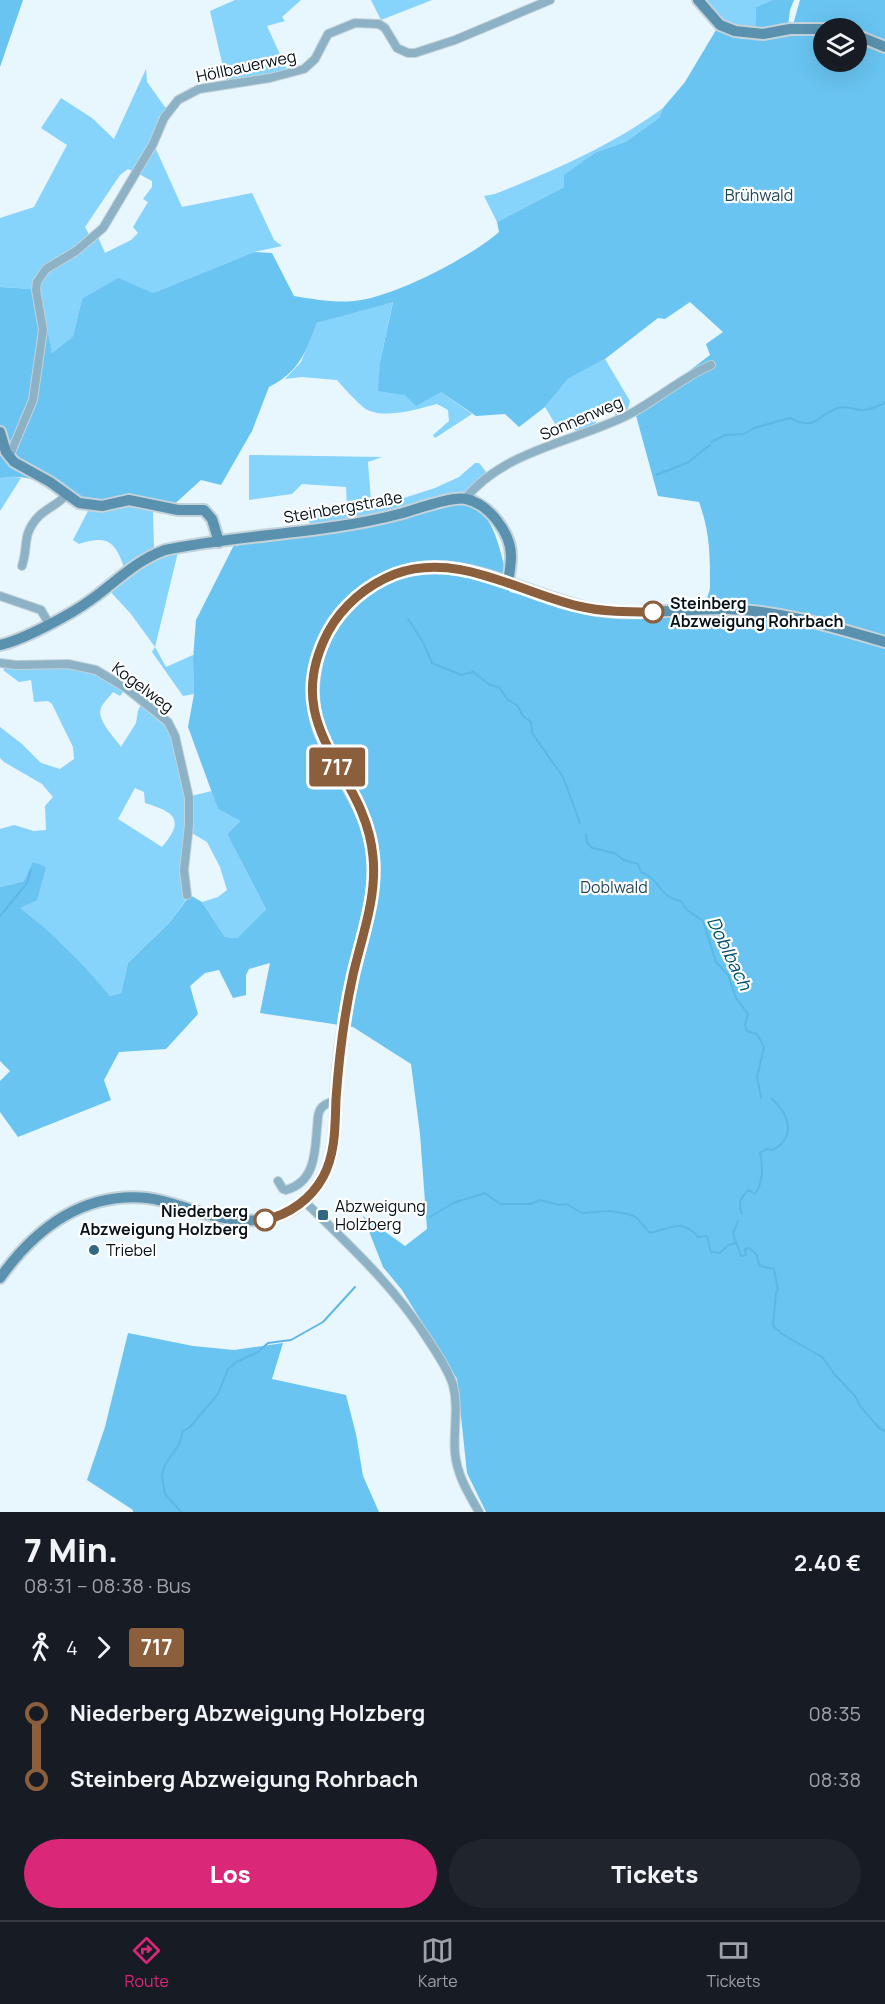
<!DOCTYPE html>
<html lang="de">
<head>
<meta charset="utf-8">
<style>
	:root { --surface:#171b24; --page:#20242c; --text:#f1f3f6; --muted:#9ea1a6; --line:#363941; --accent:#db2777 }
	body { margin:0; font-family:Manrope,sans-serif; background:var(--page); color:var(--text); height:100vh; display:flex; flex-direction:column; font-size:22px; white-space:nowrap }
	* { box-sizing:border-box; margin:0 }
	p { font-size:20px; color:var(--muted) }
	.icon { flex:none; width:33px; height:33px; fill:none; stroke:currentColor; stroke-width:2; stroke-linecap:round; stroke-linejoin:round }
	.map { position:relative; height:1512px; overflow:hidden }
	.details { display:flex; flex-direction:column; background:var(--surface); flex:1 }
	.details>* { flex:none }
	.badge { padding:0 12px; border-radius:4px; font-size:21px; line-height:39px }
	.controls { position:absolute; left:813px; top:18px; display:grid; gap:12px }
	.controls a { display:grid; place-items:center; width:54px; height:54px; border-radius:50%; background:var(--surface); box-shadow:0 6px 24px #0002; font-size:30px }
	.map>.badge { position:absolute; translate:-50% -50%; box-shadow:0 0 0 3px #fff }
	.legs { display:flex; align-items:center; gap:9px; height:66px; padding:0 24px; font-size:20px }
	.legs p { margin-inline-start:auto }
	.headline { display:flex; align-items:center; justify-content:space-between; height:102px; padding:0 24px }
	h1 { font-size:33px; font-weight:800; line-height:45px }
	.primary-button { display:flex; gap:12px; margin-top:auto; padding:12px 24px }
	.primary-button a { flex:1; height:69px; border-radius:36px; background:var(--accent); color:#fff; font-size:24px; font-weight:800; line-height:69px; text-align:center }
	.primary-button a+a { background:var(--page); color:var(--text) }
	ul { padding:0 24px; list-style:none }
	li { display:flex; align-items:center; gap:21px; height:66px; font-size:22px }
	li i { display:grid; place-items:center; width:9px; height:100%; margin:0 8px; background:currentColor }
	li i::after { content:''; width:15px; height:15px; margin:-8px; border:4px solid; border-radius:50%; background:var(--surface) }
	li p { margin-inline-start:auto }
	li:first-child i { background:linear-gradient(#0000 50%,currentColor 0) }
	li:last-child i { background:linear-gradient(currentColor 50%,#0000 0) }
	.menu { display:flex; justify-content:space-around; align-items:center; height:84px; border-top:2px solid var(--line); background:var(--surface); font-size:16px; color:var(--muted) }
	.menu a { display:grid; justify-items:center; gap:3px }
	.menu .active { color:var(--accent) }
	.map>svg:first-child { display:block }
	.green { fill:#86d3fb; fill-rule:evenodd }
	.forest { fill:#69c4f1 }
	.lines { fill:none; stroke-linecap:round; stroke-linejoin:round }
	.stream { stroke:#5cb7e4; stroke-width:2 }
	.street-casing { stroke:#c4d2d9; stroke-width:10 }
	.secondary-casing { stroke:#c4d2d9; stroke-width:14 }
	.street { stroke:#8db2c6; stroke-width:8 }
	.secondary { stroke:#5991ae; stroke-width:10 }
	.line-1-casing { stroke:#fff; stroke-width:14 }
	.line-1 { stroke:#8b5e3c; stroke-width:9 }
	.stop-1-dot { fill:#fff; stroke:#8b5e3c; stroke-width:3 }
	.poi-dot { fill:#306782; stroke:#fff; stroke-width:2 }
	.labels { text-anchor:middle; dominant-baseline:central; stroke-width:4.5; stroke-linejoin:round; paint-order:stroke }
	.street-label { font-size:16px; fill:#061219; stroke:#fff }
	.park-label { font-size:16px; fill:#1e4659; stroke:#fff }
	.stop-label { font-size:16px; font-weight:bold; fill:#061219; stroke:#fff; text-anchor:start }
	.poi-label { font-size:16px; fill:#061219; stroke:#fff; text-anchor:start }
	.water-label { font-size:18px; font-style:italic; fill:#00506e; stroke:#fff }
</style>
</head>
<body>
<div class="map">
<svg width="885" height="1512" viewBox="0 0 885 1512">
	<rect width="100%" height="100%" fill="#e8f6fe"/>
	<g class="green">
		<path d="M235,0H301L282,17L285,21L267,26L288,72L227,84L210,11Z"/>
		<path d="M371,0H432L381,20Z"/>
		<path d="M702,0H772L756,7L755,29C723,26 722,25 702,0Z"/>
		<path d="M146,69L147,82L165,107L168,108L135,172L128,169L120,175L85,227L90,236C82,242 75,248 67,253C48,267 40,264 32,289L0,287V218L34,207L67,145L41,128L61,98L92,118L114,139Z"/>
		<path d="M663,108L659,118L625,142L596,152L565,175L564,187L497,222L484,196L495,194C553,171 611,146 663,108Z"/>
		<path d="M155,147L182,207L252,193L274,240L282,246L254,252L153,293L82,299L73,336L52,353C48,336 33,295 41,279C48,264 83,247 98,237L105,253L131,240L138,233L133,227L148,202L143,199L152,187V181L139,174Z"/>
		<path d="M393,301L380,362L441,392L472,414L435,438L433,435L449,421L448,410L437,404C418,409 380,421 363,407C354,399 345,389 337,380L302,377L285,379L301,362L317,323Z"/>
		<path d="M605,359L630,401L628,409L616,416L612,407L593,415L596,423L576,432L571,422L557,427L545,407L568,379Z"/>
		<path d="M249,455L382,457L368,462L371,501L376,507L435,488L459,477L475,463H479L487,473L475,482L460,496L387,514L310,527L308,511L347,506L346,487L302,484L292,494L249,500Z"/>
		<path d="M10,476L21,478L0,511V478Z"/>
		<path d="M137,503L153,510L154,549L124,567C115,540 106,535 79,544L73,540L88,511Z"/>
		<path d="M178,552L155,647L166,667L193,655L194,694L183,696L152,652L155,647L131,614L109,590L156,556Z"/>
		<path d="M6,667H83L121,686L123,692L120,696L113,692C109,697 103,703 101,708C96,720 115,738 121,747L136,723L138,711L142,702L170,728L185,789V901L169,923L128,963L121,993L110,996C80,960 56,936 19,908L24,881L0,887V829L14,825L34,831L46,830L45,806L53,797L42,784L4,762L0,758V727L22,744L41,763L60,769L74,759L73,747L52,704L48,701L34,702L31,680L19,682L3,670ZM135,788L144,792L145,803C174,812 186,819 162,847L118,819Z"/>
		<path d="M212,791L218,809L240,821L227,834L266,909L237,938L225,937L202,902L218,897L227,890L220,867L207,842L190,832L191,796Z"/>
	</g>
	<g class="forest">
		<path d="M0,0H23L0,67Z"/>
		<path d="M772,0H794L790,10L788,26L755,29L756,7Z"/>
		<path d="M800,0H885V42L857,31L856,28H846L831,25H793Z"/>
		<path d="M716,30L742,39L795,33L823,34L824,62H856L857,41L885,51V637C826,620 769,603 707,604C706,597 710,593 710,586C710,555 710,532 699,502L658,496L635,412L710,355L706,344L723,332L690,302L665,319L658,318L605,359L568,379L545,407L519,427L505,414L476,416L441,392L416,406L405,395L378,391L380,362L393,302L317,323C305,353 300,371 269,387L252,431L221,485L201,480L169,509L137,503L88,511C60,493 36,471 0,478V287L32,289L38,317L46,326L52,353L73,336L82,299L118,278L153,293L254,252L272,253L294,296C313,299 334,303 354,301C392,298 471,257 499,232L497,222L564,187V175L596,152L625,142L659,118L663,108L685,82Z"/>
		<path d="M463,502C468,504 473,505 477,508C498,523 504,568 510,592L599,613H752L806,624L885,647V1512H486L467,1473L457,1379L402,1290L383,1267L363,1216L405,1246L427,1229L420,1134L411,1064L353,1027L260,1013L270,963L249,969L246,975V995L233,998L219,970L205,973L190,986L198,1014L166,1049L119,1052L104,1080L111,1100L18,1137L0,1112V1081L10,1071L0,1061V887L24,881L33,862L46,867L37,900L20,908C55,935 82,962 110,996L121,993L128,963L169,923L190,895L202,902L225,937L237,938L266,909L227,834L240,821L218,809L188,727L194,694L193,659L196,620L234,545L372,521Z"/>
		<path d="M128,1333L193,1346L234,1350L283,1343L272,1379L346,1395L356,1434L363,1476L379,1512H133V1510L87,1480L105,1427Z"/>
	</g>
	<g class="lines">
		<g class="stream">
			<path d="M712,442L725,435L744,434L754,428L790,418C817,432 816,415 838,408C846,405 854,410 862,410C870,410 878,406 885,403"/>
			<path d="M656,475L687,463L710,445"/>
			<path d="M408,619L424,644L432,663L461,675L473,672L490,685L499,687L507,699L517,705L523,716L531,722L532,733L563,777L580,823"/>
			<path d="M586,834L587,843L592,848L614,853L624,860L638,864L641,872C660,878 658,897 681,901L687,910L703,921L716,962L728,975L736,998L748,1014L745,1025L747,1031L757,1034L764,1047L757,1077L761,1098"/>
			<path d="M0,916L27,883L31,870"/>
			<path d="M742,1214C738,1203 740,1199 748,1190L755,1194C763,1184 763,1165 760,1153L766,1149L773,1150C796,1137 790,1115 772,1099"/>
			<path d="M430,1217L453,1203L485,1193L500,1204H531L540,1200L559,1205L567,1204L582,1213L611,1211L628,1214L637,1218L650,1233C670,1228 683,1218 698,1237L707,1236L711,1252L720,1253L727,1246L735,1243"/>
			<path d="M738,1221L733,1233L741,1256L746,1255L745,1249L749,1248L756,1254L760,1266L774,1269L778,1290L776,1292L773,1326L782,1334L822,1357L835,1375L855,1396L860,1406L879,1428L885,1431"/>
			<path d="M181,1512L165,1494L162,1476L165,1465L179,1444L183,1431L190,1427L218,1394L228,1369L236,1362L258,1352L268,1343L291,1340L323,1322L355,1287"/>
		</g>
		<g class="street-casing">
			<g id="street">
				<path d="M9,457L33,400L43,330L36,290L37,282L46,269L76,251L103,228L153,144L164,118L178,100L199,89L270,78L304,69L315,59L328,34L355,23L379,24L385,28L397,48L408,53H415L455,40L550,0"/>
				<path d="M465,499C504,450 574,442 628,415C657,400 681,378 711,365"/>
				<path d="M22,566C29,545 21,535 39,516C47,508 59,504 66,495"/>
				<path d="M0,596L41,610L49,624"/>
				<path d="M0,663L16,665L68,664L96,670L126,688L168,722L175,736L189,798V825L184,870L187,895"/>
				<path d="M278,1181L283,1189L286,1190C315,1182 315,1153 317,1128C318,1122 317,1115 320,1110C323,1104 330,1102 336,1101"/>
				<path d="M304,1201C349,1245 395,1287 429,1341C438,1355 448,1369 453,1385C459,1408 453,1430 455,1453C457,1475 468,1493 479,1512"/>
			</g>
		</g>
		<g class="secondary-casing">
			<g id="secondary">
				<path d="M698,0L720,25L735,31L763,34L790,29H824"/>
				<path d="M856,35L885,47"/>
				<path d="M0,432L6,452L14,462L50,482L79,503L102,506L129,500L178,510H204L212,519L219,542"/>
				<path d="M0,645C23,640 72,614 92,599C117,581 135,561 165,550C242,534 323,534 399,514C414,510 451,496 466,499C489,504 511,533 511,556C511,565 509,575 508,583"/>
				<path d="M0,1278C35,1229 83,1192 147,1198C165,1200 182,1207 199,1212C245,1226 293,1227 321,1180C336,1156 335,1125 336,1098C338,1057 344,1016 353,976C362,936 377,897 373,855C369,812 342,781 325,744C303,699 312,644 346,608C369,582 400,568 434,567C486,566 544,601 597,610C640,616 684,608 728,609C782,611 833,627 885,642"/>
			</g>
		</g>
		<use href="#street" class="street"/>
		<use href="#secondary" class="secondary"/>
	</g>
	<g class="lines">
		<g class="line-1-casing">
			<path id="line-1" d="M265,1220C290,1214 311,1199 323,1177C336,1153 335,1124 336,1099C339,1057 344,1015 353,975C362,936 377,897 373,857C366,771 277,730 328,632C342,606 367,585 395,574C457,551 518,592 578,606C603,612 627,612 653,612"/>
		</g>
		<use href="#line-1" class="line-1"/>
	</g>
	<g class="stop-1-dot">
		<circle cx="653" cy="612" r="10"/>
		<circle cx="265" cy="1220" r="10"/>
	</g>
	<g class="poi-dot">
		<rect x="317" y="1209" width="12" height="12" rx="3"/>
		<circle cx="94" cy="1250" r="6"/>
	</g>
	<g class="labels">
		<g class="street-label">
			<text transform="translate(246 66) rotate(-12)">Höllbauerweg</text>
			<text transform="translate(581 418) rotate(-23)">Sonnenweg</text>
			<text transform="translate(343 507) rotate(-10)">Steinbergstraße</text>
			<text transform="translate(143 687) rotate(37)">Kogelweg</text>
		</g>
		<g class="park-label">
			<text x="759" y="195">Brühwald</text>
			<text x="614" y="887">Doblwald</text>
		</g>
		<g class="stop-label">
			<text x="670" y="603">Steinberg<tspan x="670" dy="18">Abzweigung Rohrbach</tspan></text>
			<text x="248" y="1211" text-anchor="end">Niederberg<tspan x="248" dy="18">Abzweigung Holzberg</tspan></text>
		</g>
		<g class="poi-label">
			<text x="335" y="1206">Abzweigung<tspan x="335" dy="18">Holzberg</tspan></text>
			<text x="106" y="1250">Triebel</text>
		</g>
		<g class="water-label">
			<text transform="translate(730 953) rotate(64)">Doblbach</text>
		</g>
	</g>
</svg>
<div class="controls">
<a><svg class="icon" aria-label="layers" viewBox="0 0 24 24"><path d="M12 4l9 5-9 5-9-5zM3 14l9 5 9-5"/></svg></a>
</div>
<b class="badge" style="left:337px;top:767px;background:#8b5e3c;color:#fff">717</b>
</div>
<section class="details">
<div class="headline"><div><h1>7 Min.</h1><p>08:31 – 08:38 · Bus</p></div><b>2.40 €</b></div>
<div class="legs"><svg class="icon" aria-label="walk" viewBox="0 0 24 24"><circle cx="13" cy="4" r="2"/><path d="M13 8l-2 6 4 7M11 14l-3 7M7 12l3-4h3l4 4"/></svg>4<svg class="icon" aria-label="forward" viewBox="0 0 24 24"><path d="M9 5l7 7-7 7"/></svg><b class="badge" style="background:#8b5e3c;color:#fff">717</b></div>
<ul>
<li><i style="color:#8b5e3c"></i><b>Niederberg Abzweigung Holzberg</b><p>08:35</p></li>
<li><i style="color:#8b5e3c"></i><b>Steinberg Abzweigung Rohrbach</b><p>08:38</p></li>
</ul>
<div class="primary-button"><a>Los</a><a>Tickets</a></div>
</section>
<nav class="menu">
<a class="active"><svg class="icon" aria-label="directions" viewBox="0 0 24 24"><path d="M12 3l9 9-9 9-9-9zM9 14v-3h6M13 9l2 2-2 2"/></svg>Route</a>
<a><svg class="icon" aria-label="map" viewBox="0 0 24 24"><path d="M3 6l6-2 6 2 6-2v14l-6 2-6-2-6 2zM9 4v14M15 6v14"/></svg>Karte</a>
<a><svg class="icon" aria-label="tickets" viewBox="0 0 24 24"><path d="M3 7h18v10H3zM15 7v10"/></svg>Tickets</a>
</nav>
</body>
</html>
